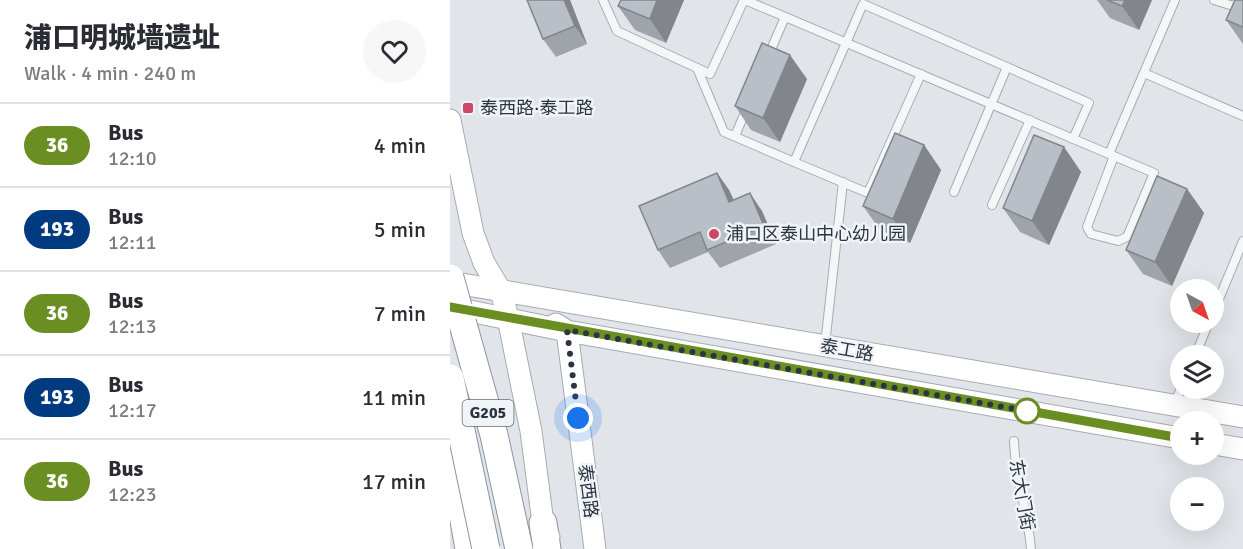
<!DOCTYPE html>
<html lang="en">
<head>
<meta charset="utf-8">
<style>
	:root { --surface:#fff; --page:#f7f7f7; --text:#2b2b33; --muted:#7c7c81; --line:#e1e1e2 }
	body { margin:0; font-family:Signika,"Noto Sans SC",sans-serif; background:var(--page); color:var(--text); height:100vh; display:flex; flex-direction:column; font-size:22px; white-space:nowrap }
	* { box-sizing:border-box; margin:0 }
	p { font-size:20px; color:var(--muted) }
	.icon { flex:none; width:33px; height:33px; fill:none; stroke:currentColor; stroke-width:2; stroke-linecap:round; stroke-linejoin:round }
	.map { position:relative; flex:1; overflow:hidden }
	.drawer { display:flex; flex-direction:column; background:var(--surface); width:450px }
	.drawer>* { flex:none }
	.badge { padding:0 12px; border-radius:20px; font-size:21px; line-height:39px }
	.needle { width:39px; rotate:140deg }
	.tools { position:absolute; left:720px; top:279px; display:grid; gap:12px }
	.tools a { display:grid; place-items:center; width:54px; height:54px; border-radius:50%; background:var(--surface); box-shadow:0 6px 24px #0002; font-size:30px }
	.you { position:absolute; width:30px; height:30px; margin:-15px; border:4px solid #fff; border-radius:50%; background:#1a73e8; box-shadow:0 0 0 9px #1a73e833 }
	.map>.badge { position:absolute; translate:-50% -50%; box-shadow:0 0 0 3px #fff }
	.round { display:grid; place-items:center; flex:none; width:63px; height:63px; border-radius:32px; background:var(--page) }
	.overview { display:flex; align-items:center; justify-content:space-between; height:102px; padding:0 24px }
	h1 { font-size:28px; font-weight:800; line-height:45px }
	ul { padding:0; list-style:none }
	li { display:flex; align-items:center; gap:18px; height:84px; padding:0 24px; border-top:2px solid var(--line) }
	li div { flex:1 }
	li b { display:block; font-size:22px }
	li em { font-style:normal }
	li .badge { min-width:66px; font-weight:700; text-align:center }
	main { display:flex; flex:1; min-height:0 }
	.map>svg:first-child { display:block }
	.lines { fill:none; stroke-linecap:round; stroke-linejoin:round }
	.lane-casing { stroke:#a6acb4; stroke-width:10 }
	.secondary-casing { stroke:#a6acb4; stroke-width:23 }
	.highway-casing { stroke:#8994a0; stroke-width:29 }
	.lane { stroke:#f4f6f8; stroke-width:8 }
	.secondary { stroke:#fff; stroke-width:21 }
	.highway { stroke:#fff; stroke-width:27 }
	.highway-bridge-casing { stroke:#8994a0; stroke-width:29; stroke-linecap:butt }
	.highway-bridge { stroke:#fff; stroke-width:27 }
	.wall { fill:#9fa4ab }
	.shaded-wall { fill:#82868b }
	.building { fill:#b9bfc7; stroke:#82868b; stroke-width:1.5 }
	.line-casing { stroke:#fff; stroke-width:14 }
	.line { stroke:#6b8e23; stroke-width:9 }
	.walk { stroke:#2a3442; stroke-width:6; stroke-dasharray:0 10.8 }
	.poi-dot { fill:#cd4867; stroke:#f1f4f7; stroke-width:2 }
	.stop-dot { fill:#fff; stroke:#6b8e23; stroke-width:3 }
	.labels { text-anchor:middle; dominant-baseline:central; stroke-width:5; stroke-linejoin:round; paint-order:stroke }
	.shield { fill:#f1f4f7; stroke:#666e78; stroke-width:1.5 }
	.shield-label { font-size:16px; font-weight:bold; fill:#2a3442 }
	.poi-label { font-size:18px; fill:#2a3442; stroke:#f1f4f7; text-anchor:start }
	.street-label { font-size:18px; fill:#2a3442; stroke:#f1f4f7 }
</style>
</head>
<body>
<main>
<section class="drawer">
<div class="overview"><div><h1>浦口明城墙遗址</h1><p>Walk · 4 min · 240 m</p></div><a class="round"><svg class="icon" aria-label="heart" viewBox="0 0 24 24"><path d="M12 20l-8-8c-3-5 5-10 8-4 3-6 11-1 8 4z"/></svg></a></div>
<ul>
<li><span class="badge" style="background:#6b8e23;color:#fff">36</span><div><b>Bus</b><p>12:10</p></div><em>4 min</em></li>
<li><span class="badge" style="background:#003b80;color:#fff">193</span><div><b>Bus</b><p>12:11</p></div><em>5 min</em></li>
<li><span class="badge" style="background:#6b8e23;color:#fff">36</span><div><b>Bus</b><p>12:13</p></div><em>7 min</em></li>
<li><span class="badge" style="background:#003b80;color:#fff">193</span><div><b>Bus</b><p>12:17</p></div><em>11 min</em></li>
<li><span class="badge" style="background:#6b8e23;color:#fff">36</span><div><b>Bus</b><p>12:23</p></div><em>17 min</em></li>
</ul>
</section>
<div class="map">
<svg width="793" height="549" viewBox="0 0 793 549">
	<rect width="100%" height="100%" fill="#e1e5ea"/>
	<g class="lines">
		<g class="lane-casing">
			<g id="lane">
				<path d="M153,0L167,31L260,74L294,0"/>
				<path d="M295,0L659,154L725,0"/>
				<path d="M764,0L783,6L791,0"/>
				<path d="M319,54L335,17"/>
				<path d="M247,68L274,132L344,162"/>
				<path d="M694,73L793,116"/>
				<path d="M471,74L418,193L344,162L413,4L639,103L623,139"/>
				<path d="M285,136L296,110"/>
				<path d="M659,154L704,173L677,237L668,241L641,234L637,227L664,156"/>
				<path d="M504,192L557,67"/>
				<path d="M542,205L580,120"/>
				<path d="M764,311L793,241"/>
				<path d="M375,345L393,182"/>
				<path d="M745,356L759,322"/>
				<path d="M724,404L731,388"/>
				<path d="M564,441C565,478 578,512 581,549"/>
			</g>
		</g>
		<g class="secondary-casing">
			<g id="secondary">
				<path d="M0,120L23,233L34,263L51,291L58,318L81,431L93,523L99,537"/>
				<path d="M0,282L793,417"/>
				<path d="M0,307L117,331L730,438"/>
				<path d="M106,324L117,331L145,549"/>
				<path d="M764,444L793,449"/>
			</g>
		</g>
		<g class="highway-casing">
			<g id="highway">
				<path d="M0,441L19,549"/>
				<path d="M93,523L97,549"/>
			</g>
		</g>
		<use href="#lane" class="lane"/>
		<use href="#secondary" class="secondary"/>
		<use href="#highway" class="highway"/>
		<g class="highway-bridge-casing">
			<g id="highway-bridge">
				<path d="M0,278L44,435L69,549"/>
				<path d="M0,378L36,549"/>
			</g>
		</g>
		<use href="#highway-bridge" class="highway-bridge"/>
	</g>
	<g class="wall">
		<path d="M120,0L137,44L106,57L93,39Z"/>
		<path d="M171,0H234L216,43L185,30L168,6Z"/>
		<path d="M647,0H702L689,30L660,18Z"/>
		<path d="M793,0V44L776,20Z"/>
		<path d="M357,79L330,142L301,130L285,106Z"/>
		<path d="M474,145L491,170L460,243L430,230L413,206Z"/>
		<path d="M614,147L631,172L599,245L570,232L553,208Z"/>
		<path d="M267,173L279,190L284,200L312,211L326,244L270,268L258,252L220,268L208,250Z"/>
		<path d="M737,189L754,213L722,286L693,274L676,250Z"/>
	</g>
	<g class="shaded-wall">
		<path d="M114,0H120L137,44L125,26Z"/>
		<path d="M207,0H234L216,43L200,19Z"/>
		<path d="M675,0H702L689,30L672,6Z"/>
		<path d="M340,55L357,79L330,142L313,118Z"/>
		<path d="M474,145L491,170L460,243L443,219Z"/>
		<path d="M614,147L631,172L599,245L582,221Z"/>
		<path d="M267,173L279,190L292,220L279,202Z"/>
		<path d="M737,189L754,213L722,286L705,262Z"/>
		<path d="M300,193L312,211L326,244L314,226Z"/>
	</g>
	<g class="building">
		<path d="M77,0H114L125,26L93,39Z"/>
		<path d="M171,0H207L200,19L168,6Z"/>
		<path d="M657,0H675L672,6Z"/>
		<path d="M785,0H793V27L776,20Z"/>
		<path d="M312,43L340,55L313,118L285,106Z"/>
		<path d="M445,133L474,145L443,219L413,206Z"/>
		<path d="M584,135L614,147L582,221L553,208Z"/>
		<path d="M267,173L279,202L300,193L314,226L257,250L250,232L208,250L189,206Z"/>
		<path d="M707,176L737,189L705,262L676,250Z"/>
	</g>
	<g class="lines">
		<g class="line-casing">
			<path id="line" d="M0,307L730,438"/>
		</g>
		<use href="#line" class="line"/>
		<path class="walk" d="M128,418L117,330L577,411"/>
	</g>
	<g class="poi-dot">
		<rect x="12" y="102" width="12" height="12" rx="3"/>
		<circle cx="264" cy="234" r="6"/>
	</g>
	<circle class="stop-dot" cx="577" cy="411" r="12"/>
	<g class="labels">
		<rect class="shield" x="12.5" y="400" width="51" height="26" rx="4.5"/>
		<g class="shield-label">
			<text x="38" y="413">G205</text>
		</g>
		<g class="poi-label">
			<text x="30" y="108">泰西路·泰工路</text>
			<text x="276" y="234">浦口区泰山中心幼儿园</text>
		</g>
		<g class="street-label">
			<text transform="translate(397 350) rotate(10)">泰工路</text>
			<text transform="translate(138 491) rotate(83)">泰西路</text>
			<text transform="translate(572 495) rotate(80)">东大门街</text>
		</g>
	</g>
</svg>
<div class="tools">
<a><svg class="needle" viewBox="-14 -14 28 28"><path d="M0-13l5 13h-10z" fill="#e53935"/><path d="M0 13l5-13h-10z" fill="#7c7c81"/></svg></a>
<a><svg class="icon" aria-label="layers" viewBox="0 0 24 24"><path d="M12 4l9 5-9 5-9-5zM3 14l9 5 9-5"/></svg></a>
<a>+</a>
<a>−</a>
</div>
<div class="you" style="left:128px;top:418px"></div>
</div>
</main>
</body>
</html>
